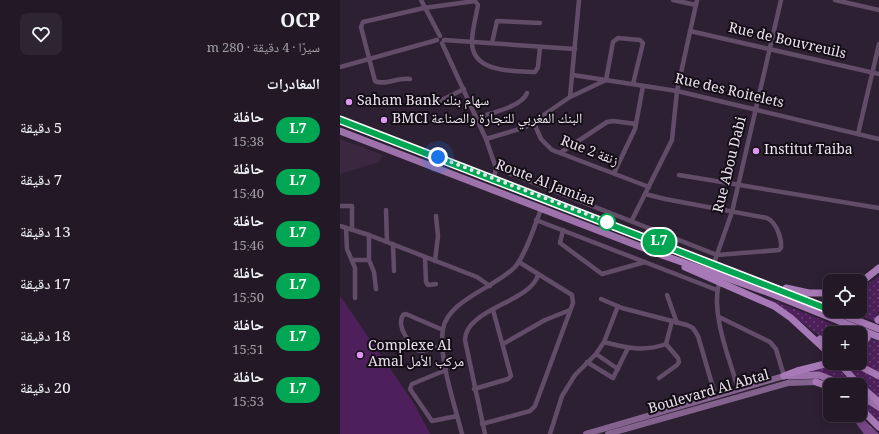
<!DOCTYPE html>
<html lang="ar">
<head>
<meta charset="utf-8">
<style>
	:root { --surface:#221826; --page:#2e2532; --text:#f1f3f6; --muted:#a2a0a7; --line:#3f3743 }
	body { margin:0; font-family:Georgia,"Noto Naskh Arabic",serif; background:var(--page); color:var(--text); direction:rtl; height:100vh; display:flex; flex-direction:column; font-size:15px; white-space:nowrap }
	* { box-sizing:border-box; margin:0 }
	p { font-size:13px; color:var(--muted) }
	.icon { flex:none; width:22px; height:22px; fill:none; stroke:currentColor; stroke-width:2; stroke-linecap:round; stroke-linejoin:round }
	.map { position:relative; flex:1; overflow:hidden; direction:ltr }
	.side { display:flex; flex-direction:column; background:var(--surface); width:340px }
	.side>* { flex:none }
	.badge { padding:0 8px; border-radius:13px; font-size:14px; line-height:26px }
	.fabs { position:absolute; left:483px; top:274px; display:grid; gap:8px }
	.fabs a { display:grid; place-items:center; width:44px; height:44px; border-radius:8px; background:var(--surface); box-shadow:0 2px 10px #0003,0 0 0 1px var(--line); font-size:20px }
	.you { position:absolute; width:20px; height:20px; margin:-10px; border:3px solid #fff; border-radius:50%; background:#1a73e8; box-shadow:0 0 0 6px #1a73e833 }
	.map>.badge { position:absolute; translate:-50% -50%; box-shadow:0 0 0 2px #fff }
	h2 { padding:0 20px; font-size:15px; line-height:36px }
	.round { display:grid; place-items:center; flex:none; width:42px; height:42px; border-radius:8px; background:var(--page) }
	.headline { display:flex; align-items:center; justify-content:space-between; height:68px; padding:0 20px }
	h1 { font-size:19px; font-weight:700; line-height:30px }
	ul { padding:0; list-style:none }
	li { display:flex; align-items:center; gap:12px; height:52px; padding:0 20px }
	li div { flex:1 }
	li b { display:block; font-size:15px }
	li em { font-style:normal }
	li .badge { min-width:44px; font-weight:700; text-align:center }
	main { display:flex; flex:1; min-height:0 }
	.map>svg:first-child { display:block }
	.built { fill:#3a2840 }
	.grass { fill:url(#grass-dots) }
	.forest { fill:url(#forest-firs) }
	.green { fill:#4e205b }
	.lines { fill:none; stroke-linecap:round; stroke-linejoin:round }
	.minor { stroke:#624d69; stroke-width:4.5 }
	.secondary { stroke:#83628e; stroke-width:6 }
	.primary { stroke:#9d72aa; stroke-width:7 }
	.trunk { stroke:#a879b7; stroke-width:7 }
	.line-casing { stroke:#fff; stroke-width:9 }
	.line { stroke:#00a651; stroke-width:6 }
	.walk { stroke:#ede3f0; stroke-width:4; stroke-dasharray:0 7.2 }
	.poi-dot { fill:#de98f3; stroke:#130d15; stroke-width:1.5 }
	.stop-dot { fill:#fff; stroke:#00a651; stroke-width:2 }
	.labels { text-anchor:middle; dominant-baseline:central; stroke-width:4; stroke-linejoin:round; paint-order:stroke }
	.street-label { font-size:14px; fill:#ede3f0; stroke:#130d15 }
	.poi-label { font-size:14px; fill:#ede3f0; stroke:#130d15; text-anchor:start }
</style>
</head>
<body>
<main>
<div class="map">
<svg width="539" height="434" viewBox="0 0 539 434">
	<defs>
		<pattern id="grass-dots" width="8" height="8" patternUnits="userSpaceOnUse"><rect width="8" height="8" fill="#4e205b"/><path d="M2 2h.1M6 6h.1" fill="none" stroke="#684073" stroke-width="1.8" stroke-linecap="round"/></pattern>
		<pattern id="forest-firs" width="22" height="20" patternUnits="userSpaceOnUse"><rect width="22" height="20" fill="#794788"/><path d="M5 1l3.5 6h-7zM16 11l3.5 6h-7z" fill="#8c6199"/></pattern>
	</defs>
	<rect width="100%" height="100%" fill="#2e2033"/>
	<path class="built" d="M0,139L43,155L39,162L0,174Z"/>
	<g class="grass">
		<path d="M539,276V311L534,321L510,311H520V289Z"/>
		<path d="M428,298L514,333H490V343Z"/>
		<path d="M530,338L539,342V374L520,363V347Z"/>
		<path d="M502,363H510L539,378V400Z"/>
		<path d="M494,364L515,385C507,385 500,378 491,376C481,373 470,373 459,372Z"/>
		<path d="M520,398L539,410V423L520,404Z"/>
	</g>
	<path class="forest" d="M510,415H519L539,434H524Z"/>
	<path class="green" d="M0,296L73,402L90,434H0Z"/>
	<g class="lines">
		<g class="minor">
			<path d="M81,0L100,36"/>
			<path d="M333,0L356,5"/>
			<path d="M495,0L539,10"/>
			<path d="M350,31L539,74"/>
			<path d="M104,40L235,49"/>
			<path d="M102,43L146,139L156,168L154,178"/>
			<path d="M152,43L157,21L200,23"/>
			<path d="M0,67L97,40"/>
			<path d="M233,75L337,91L539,139"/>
			<path d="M70,79C59,77 43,86 35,81L21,27L23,22L84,8L135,1L138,5C136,17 132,30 132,42C132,73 173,71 195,72L198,67L200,47"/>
			<path d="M230,97L239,0"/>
			<path d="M89,103H96L124,89"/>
			<path d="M137,118C150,113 182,107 187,93"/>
			<path d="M194,123L201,139L212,150L309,187"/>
			<path d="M518,134L539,44"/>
			<path d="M146,139L186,127L230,97L266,80L273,42L278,38L300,40L303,43L293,84"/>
			<path d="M220,153L267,122L273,121L296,124"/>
			<path d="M156,168L377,255L439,250L441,248C442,238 436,222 427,218L325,199L305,194"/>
			<path d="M274,173L295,129L303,86"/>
			<path d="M339,175L539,208"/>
			<path d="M0,206H12V230"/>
			<path d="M46,210L47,242"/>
			<path d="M196,220L377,290"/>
			<path d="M292,220L332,140L337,91L357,0"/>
			<path d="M0,226L29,235L137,277L150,286"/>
			<path d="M6,228L7,249L15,268V298"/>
			<path d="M223,230L220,243L262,274L305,262"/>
			<path d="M29,235V260L34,272L36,289"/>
			<path d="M53,244L54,271"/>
			<path d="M85,257L86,282L88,285L96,284"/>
			<path d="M12,260H29"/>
			<path d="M95,261L98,236L96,216"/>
			<path d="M374,263L392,212L441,0"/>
			<path d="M379,283C371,313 388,355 397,385"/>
			<path d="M327,295L337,323"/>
			<path d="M261,299L282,308L347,325L353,328L358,336L374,391"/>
			<path d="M379,317L430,342L436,349L444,376"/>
			<path d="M103,330L66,314L63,315C56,327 68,341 77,350L82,351L103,346"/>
			<path d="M264,342C286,348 304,352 326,344"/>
			<path d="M163,344L205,320L230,310"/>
			<path d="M326,344L332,321"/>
			<path d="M256,354L278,369"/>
			<path d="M247,362L273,378L288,348"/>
			<path d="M106,370L72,384L70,389L92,421L117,416"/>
			<path d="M319,378L337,365L339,362L338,358L326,344"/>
			<path d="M134,389L168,379L171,376L153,310"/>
			<path d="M142,424L190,411L195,406L233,303L232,295L179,262"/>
			<path d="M122,434C115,406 98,357 103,329C108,300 156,287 175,267C186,254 195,225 201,209"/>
			<path d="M145,434L125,340C125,309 191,302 198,275"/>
			<path d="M210,434L222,396L235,375L256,354L264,342L278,306"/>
		</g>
		<g class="secondary">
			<path d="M246,434L444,376"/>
			<path d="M268,434L448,383L476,382"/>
		</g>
		<g class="primary">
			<path d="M0,120L421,282"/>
			<path d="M0,131L322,255"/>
			<path d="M449,376L479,375L504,385"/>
			<path d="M520,395L539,407"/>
		</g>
		<g class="trunk">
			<path d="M322,255L427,292L539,337"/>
			<path d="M345,267L434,306L451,318L490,354"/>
			<path d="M421,282L490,310"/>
			<path d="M520,283L539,268"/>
			<path d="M446,288L469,293H490"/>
			<path d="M493,311L539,329"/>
			<path d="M538,320L539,319"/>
			<path d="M480,339L490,347"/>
			<path d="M520,345L527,338"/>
			<path d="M499,363L519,385"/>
			<path d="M514,363L539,376"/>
			<path d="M444,376L457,371L489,363"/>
			<path d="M476,382L490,387"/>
			<path d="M520,386L539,402"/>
			<path d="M520,408L539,427"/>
		</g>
	</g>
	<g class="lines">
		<g class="line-casing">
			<path id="line" d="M0,120L490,310"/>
		</g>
		<use href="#line" class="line"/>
		<path class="walk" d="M98,157L267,222"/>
	</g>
	<g class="poi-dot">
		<circle cx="9" cy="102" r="4"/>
		<circle cx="44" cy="120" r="4"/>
		<circle cx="416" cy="151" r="4"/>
		<circle cx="20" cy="355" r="4"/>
	</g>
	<circle class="stop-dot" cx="267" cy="222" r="8"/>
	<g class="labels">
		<g class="street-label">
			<text transform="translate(447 42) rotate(13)">Rue de Bouvreuils</text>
			<text transform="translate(389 92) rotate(13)">Rue des Roitelets</text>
			<text transform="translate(249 152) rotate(21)">Rue 2 زنقة</text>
			<text transform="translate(391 165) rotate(-76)">Rue Abou Dabi</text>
			<text transform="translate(205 184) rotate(21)">Route Al Jamiaa</text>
			<text transform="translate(369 393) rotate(-16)">Boulevard Al Abtal</text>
		</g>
		<g class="poi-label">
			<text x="17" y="102">Saham Bank سهام بنك</text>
			<text x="52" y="120">BMCI البنك المغربي للتجارة والصناعة</text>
			<text x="424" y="151">Institut Taiba</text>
			<text x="28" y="347">Complexe Al<tspan x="28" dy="16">Amal مركب الأمل</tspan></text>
		</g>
	</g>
</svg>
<div class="fabs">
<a><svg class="icon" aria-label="locate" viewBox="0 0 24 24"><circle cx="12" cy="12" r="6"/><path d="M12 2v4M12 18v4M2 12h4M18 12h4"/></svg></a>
<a>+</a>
<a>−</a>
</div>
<div class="you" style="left:98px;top:157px"></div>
<b class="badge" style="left:319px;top:242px;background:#00a651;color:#fff">L7</b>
</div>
<section class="side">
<div class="headline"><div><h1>OCP</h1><p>سيرًا · 4 دقيقة · 280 m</p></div><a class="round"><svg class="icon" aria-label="heart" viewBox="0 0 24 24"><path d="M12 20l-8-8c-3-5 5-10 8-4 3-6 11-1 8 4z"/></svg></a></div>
<h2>المغادرات</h2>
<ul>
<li><span class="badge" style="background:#00a651;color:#fff">L7</span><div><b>حافلة</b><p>15:38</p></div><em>5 دقيقة</em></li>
<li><span class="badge" style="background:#00a651;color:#fff">L7</span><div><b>حافلة</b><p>15:40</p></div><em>7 دقيقة</em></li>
<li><span class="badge" style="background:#00a651;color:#fff">L7</span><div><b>حافلة</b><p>15:46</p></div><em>13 دقيقة</em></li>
<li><span class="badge" style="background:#00a651;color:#fff">L7</span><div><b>حافلة</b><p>15:50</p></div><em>17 دقيقة</em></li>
<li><span class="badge" style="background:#00a651;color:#fff">L7</span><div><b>حافلة</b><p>15:51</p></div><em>18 دقيقة</em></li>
<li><span class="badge" style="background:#00a651;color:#fff">L7</span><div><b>حافلة</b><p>15:53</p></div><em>20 دقيقة</em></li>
</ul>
</section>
</main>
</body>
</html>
